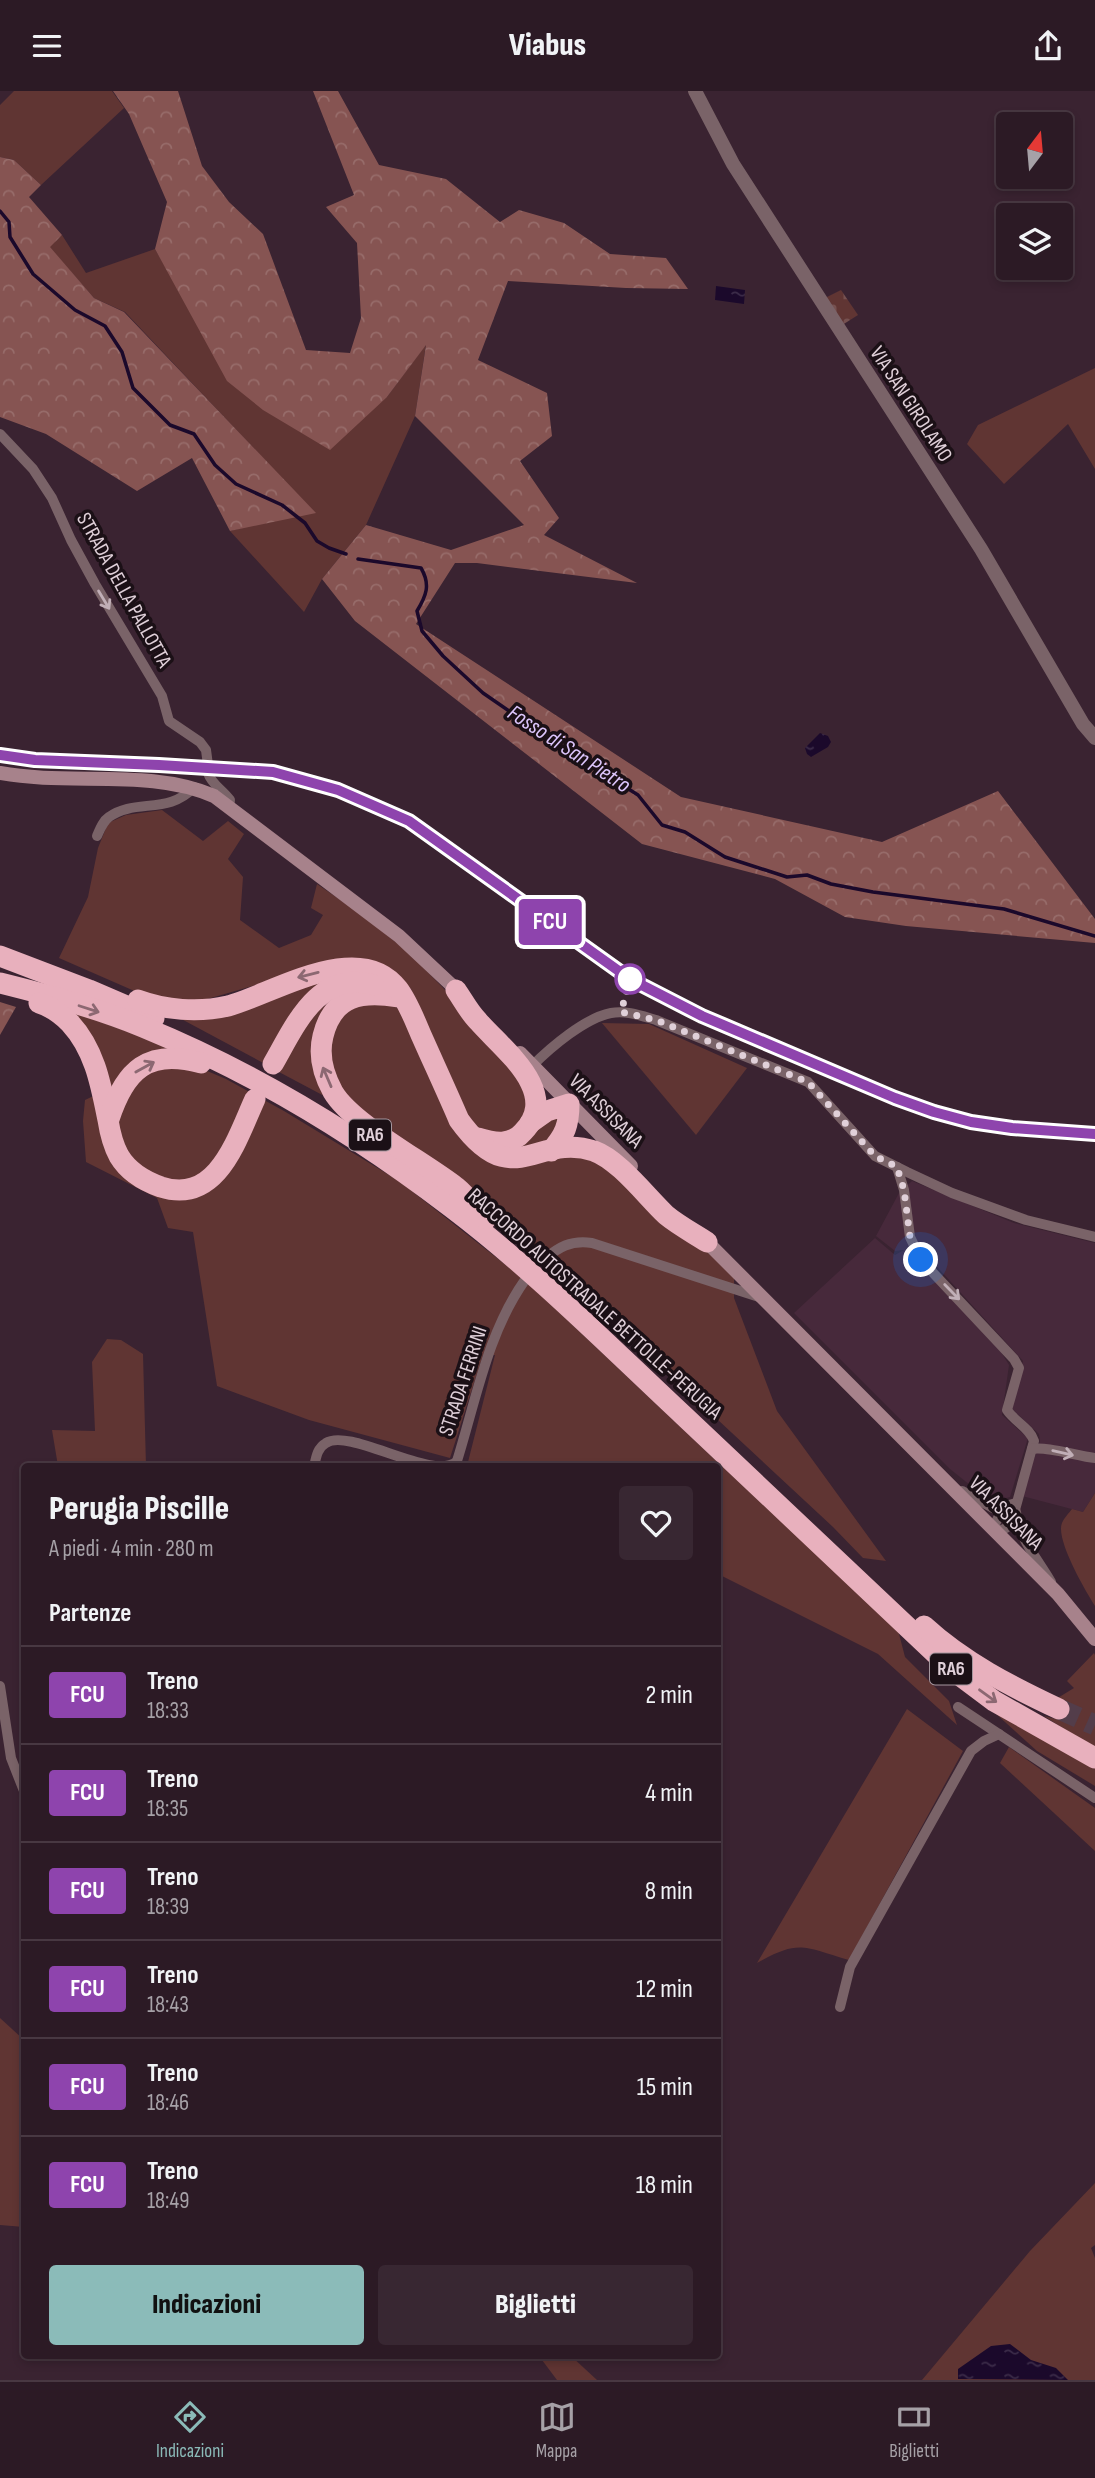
<!DOCTYPE html>
<html lang="it">
<head>
<meta charset="utf-8">
<style>
	:root { --surface:#2c1a25; --page:#382732; --text:#f1f3f6; --muted:#a6a1a7; --line:#483842; --accent:#8bbbb9 }
	body { margin:0; font-family:"Sofia Sans Condensed",sans-serif; background:var(--page); color:var(--text); height:100vh; display:flex; flex-direction:column; font-size:26px; white-space:nowrap }
	* { box-sizing:border-box; margin:0 }
	p { font-size:23px; color:var(--muted) }
	.icon { flex:none; width:38px; height:38px; fill:none; stroke:currentColor; stroke-width:2; stroke-linecap:round; stroke-linejoin:round }
	.map { position:relative; flex:1; overflow:hidden }
	.sheet { position:absolute; left:21px; top:1372px; width:700px; height:896px; display:flex; flex-direction:column; background:var(--surface); border-radius:7px; box-shadow:0 4px 10px #0003,0 0 0 2px var(--line) }
	.sheet>* { flex:none }
	.badge { padding:0 14px; border-radius:5px; font-size:24px; line-height:46px }
	.needle { width:46px; rotate:16deg }
	.controls { position:absolute; left:996px; top:21px; display:grid; gap:14px }
	.controls a { display:grid; place-items:center; width:77px; height:77px; border-radius:7px; background:var(--surface); box-shadow:0 4px 10px #0003,0 0 0 2px var(--line); font-size:35px }
	.you { position:absolute; width:35px; height:35px; margin:-18px; border:5px solid #fff; border-radius:50%; background:#1a73e8; box-shadow:0 0 0 10px #1a73e833 }
	.map>.badge { position:absolute; translate:-50% -50%; box-shadow:0 0 0 4px #fff }
	h2 { padding:0 28px; font-size:26px; line-height:63px }
	.round { display:grid; place-items:center; flex:none; width:74px; height:74px; border-radius:7px; background:var(--page) }
	.overview { display:flex; align-items:center; justify-content:space-between; height:119px; padding:0 28px }
	h1 { font-size:33px; font-weight:800; line-height:52px }
	.action { display:flex; gap:14px; margin-top:auto; padding:14px 28px }
	.action a { flex:1; height:80px; border-radius:7px; background:var(--accent); color:#111; font-size:28px; font-weight:800; line-height:80px; text-align:center }
	.action a+a { background:var(--page); color:var(--text) }
	ul { padding:0; list-style:none }
	li { display:flex; align-items:center; gap:21px; height:98px; padding:0 28px; border-top:2px solid var(--line) }
	li div { flex:1 }
	li b { display:block; font-size:26px }
	li em { font-style:normal }
	li .badge { min-width:77px; font-weight:700; text-align:center }
	header { display:flex; justify-content:space-between; align-items:center; height:91px; padding:0 28px; background:var(--surface); font-size:32px; font-weight:800 }
	.menu { display:flex; justify-content:space-around; align-items:center; height:98px; border-top:2px solid var(--line); background:var(--surface); font-size:19px; color:var(--muted) }
	.menu a { display:grid; justify-items:center; gap:4px }
	.menu .active { color:var(--accent) }
	.map>svg:first-child { display:block }
	.built { fill:#47293b }
	.grass { fill:#603533 }
	.forest { fill:url(#forest-crowns) }
	.cemetery { fill:url(#cemetery-stones) }
	.water { fill:url(#water-ripples) }
	.lines { fill:none; stroke-linecap:round; stroke-linejoin:round }
	.stream { stroke:#1b092b; stroke-width:3.5 }
	.motorway-tunnel { stroke:#533d4a; stroke-width:21; stroke-dasharray:21 10; stroke-linecap:butt }
	.minor { stroke:#7a6368; stroke-width:10 }
	.tertiary { stroke:#7a6368; stroke-width:14 }
	.secondary { stroke:#a7828b; stroke-width:14 }
	.motorway { stroke:#e8b0bd; stroke-width:21 }
	.rail-casing { stroke:#95828e; stroke-width:6 }
	.rail { stroke:#1b1016; stroke-width:3.5; stroke-dasharray:10; stroke-linecap:butt }
	.oneway { stroke:#c1afb7 }
	.oneway2 { stroke:#8c6872 }
	.line-casing { stroke:#fff; stroke-width:16 }
	.line { stroke:#8e44ad; stroke-width:10 }
	.walk { stroke:#e0d0d9; stroke-width:7; stroke-dasharray:0 12.6 }
	.stop-dot { fill:#fff; stroke:#8e44ad; stroke-width:3.5 }
	.labels { text-anchor:middle; dominant-baseline:central; stroke-width:7; stroke-linejoin:round; paint-order:stroke }
	.shield { fill:#1b1016; stroke:#a5969e; stroke-width:2 }
	.shield-label { font-size:19px; font-weight:bold; fill:#e0d0d9 }
	.street-label { font-size:21px; fill:#e0d0d9; stroke:#1b1016 }
	.water-label { font-size:23px; font-style:italic; fill:#dbc4fa; stroke:#1b1016 }
</style>
</head>
<body>
<header><svg class="icon" aria-label="menu" viewBox="0 0 24 24"><path d="M4 6h16M4 12h16M4 18h16"/></svg>Viabus<svg class="icon" aria-label="share" viewBox="0 0 24 24"><path d="M12 15V3M7 8l5-5 5 5M5 13v7h14v-7"/></svg></header>
<div class="map">
<svg width="1095" height="2289" viewBox="0 0 1095 2289">
	<defs>
		<pattern id="forest-crowns" width="20" height="18" patternUnits="userSpaceOnUse" patternTransform="scale(1.75)"><rect width="20" height="18" fill="#865452"/><path d="M2 6a3 3 0 1 1 6 0M12 15a3 3 0 1 1 6 0" fill="none" stroke="#976c6a"/></pattern>
		<pattern id="cemetery-stones" width="16" height="16" patternUnits="userSpaceOnUse" patternTransform="scale(1.75)"><rect width="16" height="16" fill="#603533"/><path d="M2 7V4a2 2 0 0 1 4 0v3zM10 15v-3a2 2 0 0 1 4 0v3z" fill="#765150"/></pattern>
		<pattern id="water-ripples" width="26" height="14" patternUnits="userSpaceOnUse" patternTransform="scale(1.75)"><rect width="26" height="14" fill="#1b092b"/><path d="M2 4q2-2 4 0t4 0M15 11q2-2 4 0t4 0" fill="none" stroke="#3c2c49"/></pattern>
	</defs>
	<rect width="100%" height="100%" fill="#3a2331"/>
	<path class="built" d="M912,1090L1014,1132L1095,1152V1402L1083,1421L1022,1405L1040,1350L1039,1343L1011,1317L1023,1270L919,1156L905,1159L1001,1261L1009,1274L1002,1324L1028,1347L1010,1406L995,1410L980,1402L950,1378L794,1222L875,1147L895,1164L904,1159L895,1160L876,1145L899,1102Z"/>
	<g class="grass">
		<path d="M14,0H112L124,17L41,94L14,69L0,66V14Z"/>
		<path d="M62,144L86,182L155,158L189,216L387,306L426,253L415,325L366,434L322,488L304,521L230,440L312,419L125,221L94,207L49,156Z"/>
		<path d="M1095,277V378L1068,333L1004,393L967,353L978,334Z"/>
		<path d="M162,719L203,750L228,730L244,743L228,768L243,786L240,829L279,857L311,844L323,824L311,817L317,793L361,823L409,862L451,905L516,979L530,1017L510,1042L479,1041L465,1028L411,898L396,884L266,891L190,913L139,902L59,867L88,806L98,757L108,732L126,724Z"/>
		<path d="M330,882L267,974L172,923Z"/>
		<path d="M338,904L328,922V1007L279,981L304,931Z"/>
		<path d="M385,910L399,918L478,1060L584,1061L703,1153L734,1187V1207L777,1320L886,1470L863,1467L833,1436L475,1103L347,1012L325,974L332,928L347,913Z"/>
		<path d="M61,916L174,958L157,972L186,971L226,988L284,1020L399,1090L525,1189L710,1364L898,1539L905,1566L949,1610L957,1634L878,1563L718,1483V1376L467,1375L495,1264H483L450,1367L309,1329L217,1295L193,1141L168,1137L157,1107L86,1071L83,1030L85,1009L106,999Z"/>
		<path d="M602,932L649,933L747,977L696,1044Z"/>
		<path d="M561,1024L547,1056H511L542,1027Z"/>
		<path d="M107,1248L121,1249L143,1263L146,1375H58L52,1339L95,1340L92,1271Z"/>
		<path d="M1095,1402V1515C1086,1501 1055,1448 1062,1432C1064,1427 1069,1422 1072,1418L1083,1421Z"/>
		<path d="M1094,1562L1095,1564V1658L1044,1625L1056,1628L1059,1624L1056,1608L1074,1597L1067,1590Z"/>
		<path d="M907,1618L963,1660L849,1869C803,1856 800,1848 757,1872Z"/>
		<path d="M995,1622L1095,1674V1695L1037,1660Z"/>
		<path d="M1009,1656L1095,1717V1760L1000,1672Z"/>
		<path d="M0,1927L24,1949V2136L0,2134Z"/>
		<path d="M1095,2092V2154L1091,2157L1095,2167V2289H922L1030,2160Z"/>
		<path d="M539,2265H571L597,2289H557Z"/>
	</g>
	<g class="forest">
		<path d="M113,0H178L202,75L229,111L263,143L306,259L350,262L361,227L357,152L326,116L354,104L313,0H338L379,74L446,88L500,131L519,119L564,132L610,163L666,167L688,198L626,197L508,190L478,269L547,302L552,345L520,370L559,427L544,444L637,492L477,472H455L416,533L681,706L882,751L998,700L1095,828V852L906,835L845,826L775,788L642,753L355,530L322,488L366,434L451,459L524,434L415,325L426,254L387,306L330,359L263,319L227,290L155,158L167,111L129,23Z"/>
		<path d="M0,66L14,69L41,94L29,106L62,144L50,156L94,207L124,221L316,422L230,440L192,367L137,400L46,343L0,326Z"/>
		<path d="M0,911L16,916L0,944Z"/>
	</g>
	<path class="cemetery" d="M841,199L858,224L839,236L825,207Z"/>
	<g class="water">
		<path d="M716,195L745,199L744,213L715,209Z"/>
		<path d="M820,642L828,645L831,651L828,656L811,666L807,663L805,657Z"/>
		<path d="M1010,2253L1031,2269L1056,2277L1068,2289L958,2288V2278L991,2255Z"/>
	</g>
	<g class="lines">
		<g class="stream">
			<path d="M0,120L9,131L10,146L33,183L75,219L105,235L122,261L133,297L170,334L194,343L215,374L236,393L282,414L305,432L317,450L329,457L346,463"/>
			<path d="M358,468L421,477C431,494 426,505 417,520L422,540L443,565L483,602L545,645L638,704L662,734L685,741L725,766L787,786L807,784L831,793L873,801L1004,818L1095,845"/>
		</g>
		<path class="motorway-tunnel" d="M1059,1618L1095,1634"/>
		<g class="minor">
			<path d="M0,343L33,378L52,407L71,449L95,493L162,605L169,630L200,651L206,659L208,674"/>
			<path d="M208,682C212,694 222,698 230,709L229,716"/>
			<path d="M97,745C100,738 103,730 109,726C135,707 169,724 194,696"/>
			<path d="M532,975C551,956 585,927 611,922C626,919 642,925 656,929L808,991L875,1065L907,1081L952,1102L1026,1129L1095,1146"/>
			<path d="M897,1076L904,1099L910,1146L921,1169L1014,1268L1019,1277L1007,1319C1015,1331 1030,1337 1034,1350L1013,1426L1006,1437L995,1442"/>
			<path d="M543,1169C559,1156 570,1149 592,1152L759,1206"/>
			<path d="M1032,1358C1046,1355 1077,1365 1095,1367"/>
			<path d="M314,1376C316,1367 317,1357 326,1352C350,1336 434,1392 457,1370C476,1309 488,1241 525,1189"/>
			<path d="M962,1400L995,1418L1016,1412"/>
			<path d="M1016,1421C1019,1448 1038,1468 1051,1491"/>
			<path d="M992,1439L998,1427L1012,1416"/>
			<path d="M0,1595L11,1667L24,1700"/>
			<path d="M958,1616L1095,1707"/>
			<path d="M840,1916L850,1876L971,1660L984,1650L999,1643"/>
		</g>
		<path class="tertiary" d="M695,0L733,73L981,458L1083,633L1095,647"/>
		<g class="secondary">
			<path d="M0,682C69,695 151,677 214,705L399,845L461,903"/>
			<path d="M520,962L631,1075"/>
			<path d="M702,1146L1058,1503L1095,1548"/>
		</g>
		<g class="motorway">
			<path d="M0,865L89,899L154,927"/>
			<path d="M0,892C48,904 97,917 143,936C253,981 358,1045 452,1117C535,1180 608,1254 684,1325C774,1410 864,1495 954,1580L994,1610L1095,1667"/>
			<path d="M456,899C463,909 469,921 478,930C502,958 562,1001 523,1041C511,1055 494,1052 478,1047"/>
			<path d="M398,906C362,900 333,904 323,945C318,965 323,983 333,1001C352,1033 424,1071 456,1096C467,1105 476,1117 486,1128"/>
			<path d="M138,909C165,919 198,922 228,915C273,903 359,847 398,898C408,911 415,930 422,946C434,973 447,1001 459,1029C513,1104 536,1041 594,1060C619,1069 646,1105 666,1124C678,1134 693,1142 707,1151"/>
			<path d="M39,912C52,916 61,923 70,932C95,959 101,994 108,1029C110,1042 113,1054 119,1065C128,1080 144,1090 161,1096C218,1114 237,1047 255,1008"/>
			<path d="M273,973C295,935 318,878 374,894"/>
			<path d="M109,1028C125,979 148,957 201,972"/>
			<path d="M530,1032L547,1020L569,1013C569,1034 565,1044 551,1060"/>
			<path d="M924,1535C963,1571 1012,1596 1059,1618"/>
		</g>
		<g class="rail-casing">
			<path id="rail" d="M0,664C38,672 79,671 118,672C169,674 222,674 273,681C321,688 366,709 409,730L630,888L702,925L852,989L935,1021L971,1031L1012,1037L1095,1043"/>
		</g>
		<use href="#rail" class="rail"/>
	</g>
	<defs><path id="oneway-shaft" d="M-6 0H5M1.5-3L5.5 0L1.5 3" fill="none" stroke-width="1.6" stroke-linecap="round" stroke-linejoin="round" transform="scale(1.75)"/></defs>
	<g class="oneway">
		<use href="#oneway-shaft" transform="translate(104 509) rotate(59)"/>
		<use href="#oneway-shaft" transform="translate(952 1201) rotate(46)"/>
		<use href="#oneway-shaft" transform="translate(1063 1362) rotate(13)"/>
	</g>
	<g class="oneway2">
		<use href="#oneway-shaft" transform="translate(308 884) rotate(166)"/>
		<use href="#oneway-shaft" transform="translate(89 918) rotate(18)"/>
		<use href="#oneway-shaft" transform="translate(145 976) rotate(-29)"/>
		<use href="#oneway-shaft" transform="translate(327 986) rotate(-113)"/>
		<use href="#oneway-shaft" transform="translate(988 1605) rotate(36)"/>
	</g>
	<g class="lines">
		<g class="line-casing">
			<path id="line" d="M0,664L35,669L159,674L273,681L338,699L409,730L630,888L702,925L895,1007L934,1021L971,1031L1012,1037L1095,1043"/>
		</g>
		<use href="#line" class="line"/>
		<path class="walk" d="M630,888L621,921L656,929L808,991L875,1065L897,1076L904,1099L910,1146L921,1169"/>
	</g>
	<circle class="stop-dot" cx="630" cy="888" r="14"/>
	<g class="labels">
		<g class="shield">
			<rect x="349" y="1028.5" width="42" height="31" rx="5"/>
			<rect x="930" y="1562.5" width="42" height="31" rx="5"/>
		</g>
		<g class="shield-label">
			<text x="370" y="1044">RA6</text>
			<text x="951" y="1578">RA6</text>
		</g>
		<g class="street-label">
			<text transform="translate(911 313) rotate(57)">VIA SAN GIROLAMO</text>
			<text transform="translate(124 499) rotate(61)">STRADA DELLA PALLOTTA</text>
			<text transform="translate(606 1020) rotate(45)">VIA ASSISANA</text>
			<text transform="translate(595 1213) rotate(42)">RACCORDO AUTOSTRADALE BETTOLLE-PERUGIA</text>
			<text transform="translate(463 1290) rotate(-72)">STRADA FERRINI</text>
			<text transform="translate(1006 1422) rotate(45)">VIA ASSISANA</text>
		</g>
		<g class="water-label">
			<text transform="translate(569 658) rotate(33)">Fosso di San Pietro</text>
		</g>
	</g>
</svg>
<div class="controls">
<a><svg class="needle" viewBox="-14 -14 28 28"><path d="M0-13l5 13h-10z" fill="#e53935"/><path d="M0 13l5-13h-10z" fill="#a6a1a7"/></svg></a>
<a><svg class="icon" aria-label="layers" viewBox="0 0 24 24"><path d="M12 4l9 5-9 5-9-5zM3 14l9 5 9-5"/></svg></a>
</div>
<div class="you" style="left:921px;top:1169px"></div>
<b class="badge" style="left:550px;top:831px;background:#8e44ad;color:#fff">FCU</b>
<section class="sheet">
<div class="overview"><div><h1>Perugia Piscille</h1><p>A piedi · 4 min · 280 m</p></div><a class="round"><svg class="icon" aria-label="heart" viewBox="0 0 24 24"><path d="M12 20l-8-8c-3-5 5-10 8-4 3-6 11-1 8 4z"/></svg></a></div>
<h2>Partenze</h2>
<ul>
<li><span class="badge" style="background:#8e44ad;color:#fff">FCU</span><div><b>Treno</b><p>18:33</p></div><em>2 min</em></li>
<li><span class="badge" style="background:#8e44ad;color:#fff">FCU</span><div><b>Treno</b><p>18:35</p></div><em>4 min</em></li>
<li><span class="badge" style="background:#8e44ad;color:#fff">FCU</span><div><b>Treno</b><p>18:39</p></div><em>8 min</em></li>
<li><span class="badge" style="background:#8e44ad;color:#fff">FCU</span><div><b>Treno</b><p>18:43</p></div><em>12 min</em></li>
<li><span class="badge" style="background:#8e44ad;color:#fff">FCU</span><div><b>Treno</b><p>18:46</p></div><em>15 min</em></li>
<li><span class="badge" style="background:#8e44ad;color:#fff">FCU</span><div><b>Treno</b><p>18:49</p></div><em>18 min</em></li>
</ul>
<div class="action"><a>Indicazioni</a><a>Biglietti</a></div>
</section>
</div>
<nav class="menu">
<a class="active"><svg class="icon" aria-label="directions" viewBox="0 0 24 24"><path d="M12 3l9 9-9 9-9-9zM9 14v-3h6M13 9l2 2-2 2"/></svg>Indicazioni</a>
<a><svg class="icon" aria-label="map" viewBox="0 0 24 24"><path d="M3 6l6-2 6 2 6-2v14l-6 2-6-2-6 2zM9 4v14M15 6v14"/></svg>Mappa</a>
<a><svg class="icon" aria-label="tickets" viewBox="0 0 24 24"><path d="M3 7h18v10H3zM15 7v10"/></svg>Biglietti</a>
</nav>
</body>
</html>
